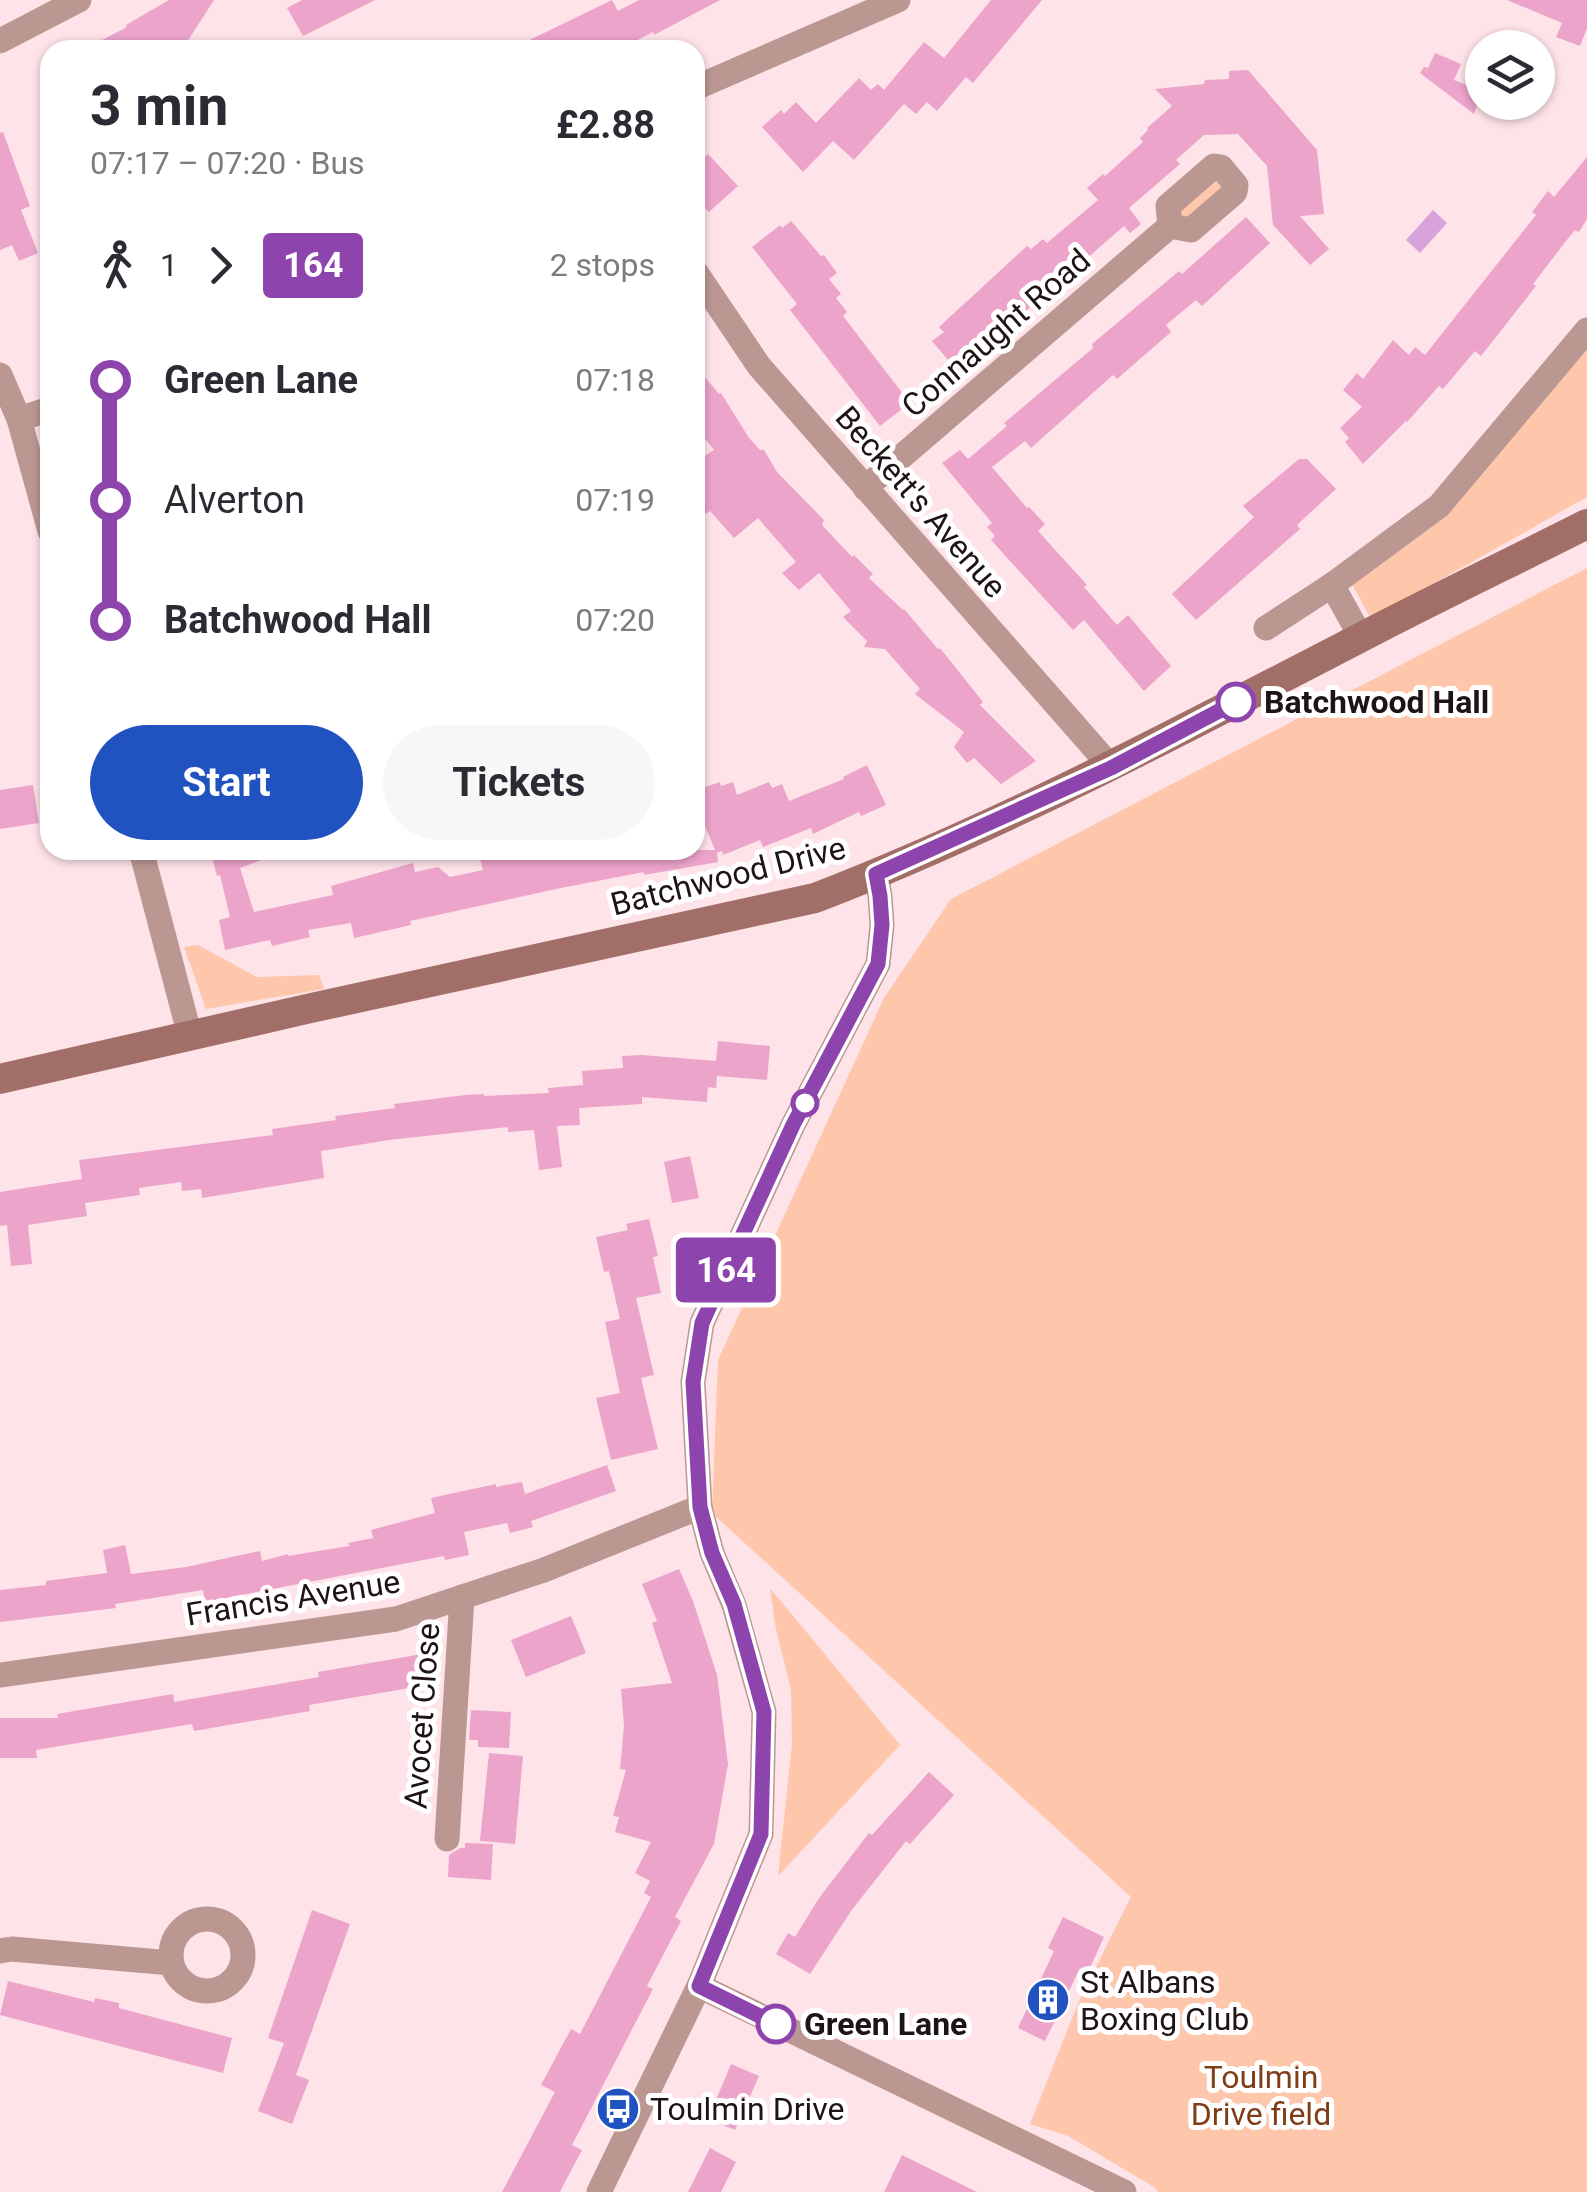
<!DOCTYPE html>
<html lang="en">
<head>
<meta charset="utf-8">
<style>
	:root { --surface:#fff; --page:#f7f7f7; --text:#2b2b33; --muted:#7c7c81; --accent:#2053c0 }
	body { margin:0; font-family:Roboto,sans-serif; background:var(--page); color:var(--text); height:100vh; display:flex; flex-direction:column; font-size:38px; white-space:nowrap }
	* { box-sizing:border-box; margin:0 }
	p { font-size:32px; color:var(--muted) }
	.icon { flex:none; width:55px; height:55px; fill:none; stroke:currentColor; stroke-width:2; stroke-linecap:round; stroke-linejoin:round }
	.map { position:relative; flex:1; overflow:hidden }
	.details { position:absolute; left:40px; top:40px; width:665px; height:820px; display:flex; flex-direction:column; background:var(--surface); border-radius:30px; box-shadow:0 2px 8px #0004 }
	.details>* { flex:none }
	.badge { padding:0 20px; border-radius:8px; font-size:35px; line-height:65px }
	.fabs { position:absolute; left:1465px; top:30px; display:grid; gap:20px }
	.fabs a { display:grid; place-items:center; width:90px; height:90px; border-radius:50%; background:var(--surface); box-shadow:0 2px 8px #0004; font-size:50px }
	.map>.badge { position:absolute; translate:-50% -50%; box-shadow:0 0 0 5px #fff }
	.legs { display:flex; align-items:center; gap:15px; height:110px; padding:0 50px; font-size:32px }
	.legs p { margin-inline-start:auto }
	.overview { display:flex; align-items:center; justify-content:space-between; height:170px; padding:0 50px }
	h1 { font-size:55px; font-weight:700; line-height:75px }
	.button { display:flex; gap:20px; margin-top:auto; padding:20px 50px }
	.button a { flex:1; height:115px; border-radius:60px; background:var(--accent); color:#fff; font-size:40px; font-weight:700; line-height:115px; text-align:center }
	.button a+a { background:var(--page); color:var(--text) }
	ul { padding:0 50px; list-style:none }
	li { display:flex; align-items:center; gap:35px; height:120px; font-size:38px }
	li i { display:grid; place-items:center; width:15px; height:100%; margin:0 12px; background:currentColor }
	li i::after { content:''; width:25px; height:25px; margin:-12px; border:8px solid; border-radius:50%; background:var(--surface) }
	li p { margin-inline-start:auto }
	li:first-child i { background:linear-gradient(#0000 50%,currentColor 0) }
	li:last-child i { background:linear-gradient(currentColor 50%,#0000 0) }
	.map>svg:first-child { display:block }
	.green { fill:#fec7ab }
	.water { fill:#d8a2da }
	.building { fill:#eca4cb }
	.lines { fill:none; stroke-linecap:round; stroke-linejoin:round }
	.street { stroke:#bb9792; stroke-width:25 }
	.secondary { stroke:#a26e68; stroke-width:30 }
	.line-1-casing { stroke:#fff; stroke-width:22 }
	.line-1 { stroke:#8e44ad; stroke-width:15 }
	.stop-1-dot { fill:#fff; stroke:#8e44ad; stroke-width:5 }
	.labels { text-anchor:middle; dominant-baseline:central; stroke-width:10; stroke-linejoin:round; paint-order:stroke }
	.street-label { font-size:32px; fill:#1e1315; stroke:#fff }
	.stop-label { font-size:32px; font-weight:bold; fill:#1e1315; stroke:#fff; text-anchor:start }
	.poi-label { font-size:32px; fill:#1e1315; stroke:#fff; text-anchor:start }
	.park-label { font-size:32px; fill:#7f3e18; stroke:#fff }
</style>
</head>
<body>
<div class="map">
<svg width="1587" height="2192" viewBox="0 0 1587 2192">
	<rect width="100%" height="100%" fill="#fee3e8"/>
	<g class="green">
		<path d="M1215,170L1232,185L1190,228L1171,208Z"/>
		<path d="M1587,335V497L1371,619L1352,584Z"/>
		<path d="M1587,568V2192H1158L1154,2187L1068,2136L1030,2124L1079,2001L1131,1897L712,1513L718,1360L884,998L951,899Z"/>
		<path d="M198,945L257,977L319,975L324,989L206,1009L184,947Z"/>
		<path d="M770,1588L900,1745L778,1876L792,1744L791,1690L776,1630Z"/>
	</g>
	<path class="water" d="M1433,210L1447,223L1420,253L1406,240Z"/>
	<g class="building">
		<path d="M169,0H214L182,50H83L127,27L126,25Z"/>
		<path d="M302,0H375L303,36L287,8Z"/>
		<path d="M612,0L618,11L639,0H720L654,35L653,32L618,50H509Z"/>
		<path d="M991,0H1042L973,83L966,77L937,111L927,102L916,114L904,104L854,160L833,141L803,172L762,127L781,110L784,114L796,102L816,123L859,78L871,90L878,84L884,90L924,42L944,58Z"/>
		<path d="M1507,0H1587V28L1580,46L1556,37L1562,23Z"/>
		<path d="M1435,53L1461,64L1454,80L1482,91L1474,114L1420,73L1424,67L1428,68Z"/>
		<path d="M1248,70L1317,150L1324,214L1300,216L1329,249L1310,265L1273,225L1267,166L1238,134L1204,135L1176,160L1180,164L1129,208L1141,224L1130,233L1124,226L988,344L985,340L966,357L961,352L949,361L932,341L944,332L939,327L1027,246L1031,249L1043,239L1047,243L1098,200L1087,188L1103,174L1105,176L1143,142L1140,138L1148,130L1147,128L1172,106L1155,89L1204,84L1205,80L1229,79V71Z"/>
		<path d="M3,132L30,206L21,210L38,253L19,261L12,245L0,250V133Z"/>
		<path d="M708,154L738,186L709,212L695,199V166Z"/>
		<path d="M1587,157V219L1579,232L1575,230L1566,241L1533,284L1536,286L1481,356L1475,351L1443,389L1439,386L1407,422L1406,421L1363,464L1345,442L1349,438L1340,428L1362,407L1343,390L1357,373L1363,379L1393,340L1409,355L1415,347L1425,355L1536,215L1532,212L1548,191L1554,197Z"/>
		<path d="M1246,217L1270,243L1202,306L1196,300L1166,325L1171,332L1117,379L1113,375L1031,448L1025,441L992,467L1027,508L1029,507L1045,524L1038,531L1087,585L1084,587L1117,625L1128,615L1171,666L1144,691L1084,620L1073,630L991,540L995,536L987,527L992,523L942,463L960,450L968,459L1007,426L1004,423L1093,348L1092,344L1179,271L1182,274Z"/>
		<path d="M791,221L821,256L824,255L837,273L829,279L841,294L836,298L847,312L843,316L910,403L880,426L790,310L797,304L752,247L780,225L782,228Z"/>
		<path d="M695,365L719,394L721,393L749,438L760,450H764L777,472L824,520L822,525L852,557L854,555L873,574L869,578L903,610L904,609L938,649L940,648L983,702L980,705L1036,761L1001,784L974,758L967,763L954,747L964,732L915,694L920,689L885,649L864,647L867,641L843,617L851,611L819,573L799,590L782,573L796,562L758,518L734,538L710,511L695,521V462L714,450L695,426Z"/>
		<path d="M1299,459H1307L1336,489L1297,525L1300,529L1196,620L1172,594L1254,517L1243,506Z"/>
		<path d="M867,765L886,805L861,816L859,812L813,834L811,828L763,847L760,840L723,855L722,851L717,853L718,862L644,875V872L561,888L410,921L411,925L354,938L351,923L308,930L310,937L272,946L270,940L225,950L219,920L230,917L220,875L217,876L210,850H282V852L240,868L254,912L333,895L331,886L413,863L415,872L438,867L450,877L483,870L479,856L507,850H715L695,802V797L700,795L699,789L720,782L721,786L733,782L737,795L769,782L772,788L782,784L789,801L844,779L843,777Z"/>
		<path d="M33,785L39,823L0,829V790Z"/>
		<path d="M718,1041L770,1046L767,1080L717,1076L716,1088L708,1087L707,1102L642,1097V1104L579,1108L580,1125L557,1126L562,1167L539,1170L534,1130L508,1132V1127L389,1140L321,1151L324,1178L202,1198L201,1189L182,1191L181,1182L139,1188L140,1195L85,1203L87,1216L28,1225L32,1264L11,1266L7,1225L0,1226V1192L82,1179L79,1160L273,1135L272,1129L336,1120L335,1116L395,1108L394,1104L465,1095L484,1094V1096L549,1093L548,1088L583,1085L582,1071L623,1068L622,1056L642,1055L716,1061Z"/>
		<path d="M690,1156L699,1198L672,1203L664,1162Z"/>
		<path d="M649,1219L658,1256L653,1257L661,1293L636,1298L654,1375L641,1378L658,1449L611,1460L596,1398L620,1393L605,1322L620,1319L609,1271L604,1272L596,1237L628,1230L626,1224Z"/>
		<path d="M607,1465L616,1491L531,1521L533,1527L510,1533L507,1523L464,1532L469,1555L445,1560L444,1556L205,1602L203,1590L115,1604L116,1608L0,1622V1590L46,1585V1581L107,1573L103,1550L125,1545L131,1574L186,1567L260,1551L262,1561L288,1554V1556L349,1546L348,1543L373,1538L371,1530L435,1513L431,1498L496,1484V1487L522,1482L525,1494Z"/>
		<path d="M679,1569L693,1601L717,1675L728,1764L714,1844L675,1917L681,1921L647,1986L653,1989L572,2145L582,2150L564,2184L560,2192H502L555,2092L541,2085L571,2029L580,2034L651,1897L644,1893L650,1881L635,1873L651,1842L615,1832L619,1817L613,1816L626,1770L620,1769L624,1726L621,1689L672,1683L652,1623L657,1621L642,1584Z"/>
		<path d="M571,1616L586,1653L526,1677L511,1640Z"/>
		<path d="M434,1652L440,1683L309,1705L310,1711L194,1731L192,1724L36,1750L37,1758H0V1718H58L57,1714L173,1694L174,1702L319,1677L318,1672Z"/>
		<path d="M471,1710L511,1712L509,1748L478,1747V1740H469Z"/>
		<path d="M489,1753L523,1756L515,1844L480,1841Z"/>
		<path d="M929,1772L954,1795L910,1844L906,1841L851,1911L810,1974L776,1954L788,1933L795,1937L819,1898L869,1833L872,1835Z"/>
		<path d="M465,1843L493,1844L491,1880L448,1877L449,1855L460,1848H465Z"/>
		<path d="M312,1910L350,1924L296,2075L309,2080L292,2124L258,2111L284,2043L268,2038Z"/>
		<path d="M1063,1917L1104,1937L1088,1972L1080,1968L1045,2041L1018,2028L1054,1951L1048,1948Z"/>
		<path d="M8,1981L94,2002L95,1998L119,2003V2008L232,2038L223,2073L0,2015Z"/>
		<path d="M731,2064L759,2076L735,2130L708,2119Z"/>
		<path d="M710,2148L736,2162L721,2192H688Z"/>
		<path d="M902,2155L977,2192H884Z"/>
	</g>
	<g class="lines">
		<g class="street">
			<path d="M0,41L79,0"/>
			<path d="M695,88L898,0"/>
			<path d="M695,271L759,366L1111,767"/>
			<path d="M0,375L19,419L50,531"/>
			<path d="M19,419L50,409"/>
			<path d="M865,488L1170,226L1191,230L1235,192L1236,185L1221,167L1214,166L1168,206L1170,226"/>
			<path d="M1332,585L1361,637"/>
			<path d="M1266,628L1332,585L1439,506L1587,330"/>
			<path d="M141,850L190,1036"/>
			<path d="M0,1675L396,1619L544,1570L700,1507"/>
			<path d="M447,1839L462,1597"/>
			<circle cx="207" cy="1955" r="36"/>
			<path d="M0,1951L12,1949L171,1963"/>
			<path d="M699,1986L1124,2192"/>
			<path d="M599,2192L699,1986L761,1834L764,1712L734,1605L712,1553L700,1507L693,1382L702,1323L793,1125L878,964L882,925L880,896L876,874"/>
		</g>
		<path class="secondary" d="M0,1079L311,1008L815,898C1002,826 1178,732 1356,640C1432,600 1510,563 1587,524"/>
	</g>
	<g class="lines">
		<g class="line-1-casing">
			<path id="line-1" d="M776,2024L699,1986L761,1834L764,1712L734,1604L712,1553L700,1507L693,1382L702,1323L793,1125L878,964L882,925L880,896L876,874L1111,768L1236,702"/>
		</g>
		<use href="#line-1" class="line-1"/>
	</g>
	<defs>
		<g id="building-disc" transform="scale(2.25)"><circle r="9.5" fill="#2053c0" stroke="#fff"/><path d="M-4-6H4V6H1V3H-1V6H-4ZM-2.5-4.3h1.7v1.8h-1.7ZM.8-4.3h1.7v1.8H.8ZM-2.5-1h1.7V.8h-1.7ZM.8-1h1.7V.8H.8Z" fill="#fff"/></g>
		<g id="bus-disc" transform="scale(2.25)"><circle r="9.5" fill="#2053c0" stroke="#fff"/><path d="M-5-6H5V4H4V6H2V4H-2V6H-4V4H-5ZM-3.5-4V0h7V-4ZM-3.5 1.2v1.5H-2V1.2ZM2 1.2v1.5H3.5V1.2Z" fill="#fff"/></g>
	</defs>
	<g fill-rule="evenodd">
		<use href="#building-disc" x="1048" y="2000"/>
		<use href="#bus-disc" x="618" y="2109"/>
	</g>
	<g class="stop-1-dot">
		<circle cx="1236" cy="702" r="18"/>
		<circle cx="805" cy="1103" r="12"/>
		<circle cx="776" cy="2024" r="18"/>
	</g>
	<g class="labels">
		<g class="street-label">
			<text transform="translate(996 333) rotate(-41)">Connaught Road</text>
			<text transform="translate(921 502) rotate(49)">Beckett's Avenue</text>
			<text transform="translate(728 876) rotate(-14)">Batchwood Drive</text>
			<text transform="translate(293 1598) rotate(-9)">Francis Avenue</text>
			<text transform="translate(422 1716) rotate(-86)">Avocet Close</text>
		</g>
		<g class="stop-label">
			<text x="1264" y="702">Batchwood Hall</text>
			<text x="804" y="2024">Green Lane</text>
		</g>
		<g class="poi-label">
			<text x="1080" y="1982">St Albans<tspan x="1080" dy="37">Boxing Club</tspan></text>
			<text x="650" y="2109">Toulmin Drive</text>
		</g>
		<g class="park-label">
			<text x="1261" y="2077">Toulmin<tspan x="1261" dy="37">Drive field</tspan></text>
		</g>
	</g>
</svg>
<div class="fabs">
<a><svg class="icon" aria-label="layers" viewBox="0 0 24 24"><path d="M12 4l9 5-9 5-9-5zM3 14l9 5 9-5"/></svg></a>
</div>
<b class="badge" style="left:726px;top:1270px;background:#8e44ad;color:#fff">164</b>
<section class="details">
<div class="overview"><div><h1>3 min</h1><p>07:17 – 07:20 · Bus</p></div><b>£2.88</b></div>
<div class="legs"><svg class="icon" aria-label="walk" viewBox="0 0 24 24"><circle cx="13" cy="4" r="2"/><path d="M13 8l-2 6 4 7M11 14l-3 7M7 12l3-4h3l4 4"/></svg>1<svg class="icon" aria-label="forward" viewBox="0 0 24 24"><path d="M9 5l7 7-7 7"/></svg><b class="badge" style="background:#8e44ad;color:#fff">164</b><p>2 stops</p></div>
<ul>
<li><i style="color:#8e44ad"></i><b>Green Lane</b><p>07:18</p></li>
<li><i style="color:#8e44ad"></i><span>Alverton</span><p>07:19</p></li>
<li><i style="color:#8e44ad"></i><b>Batchwood Hall</b><p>07:20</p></li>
</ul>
<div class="button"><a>Start</a><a>Tickets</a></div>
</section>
</div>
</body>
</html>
